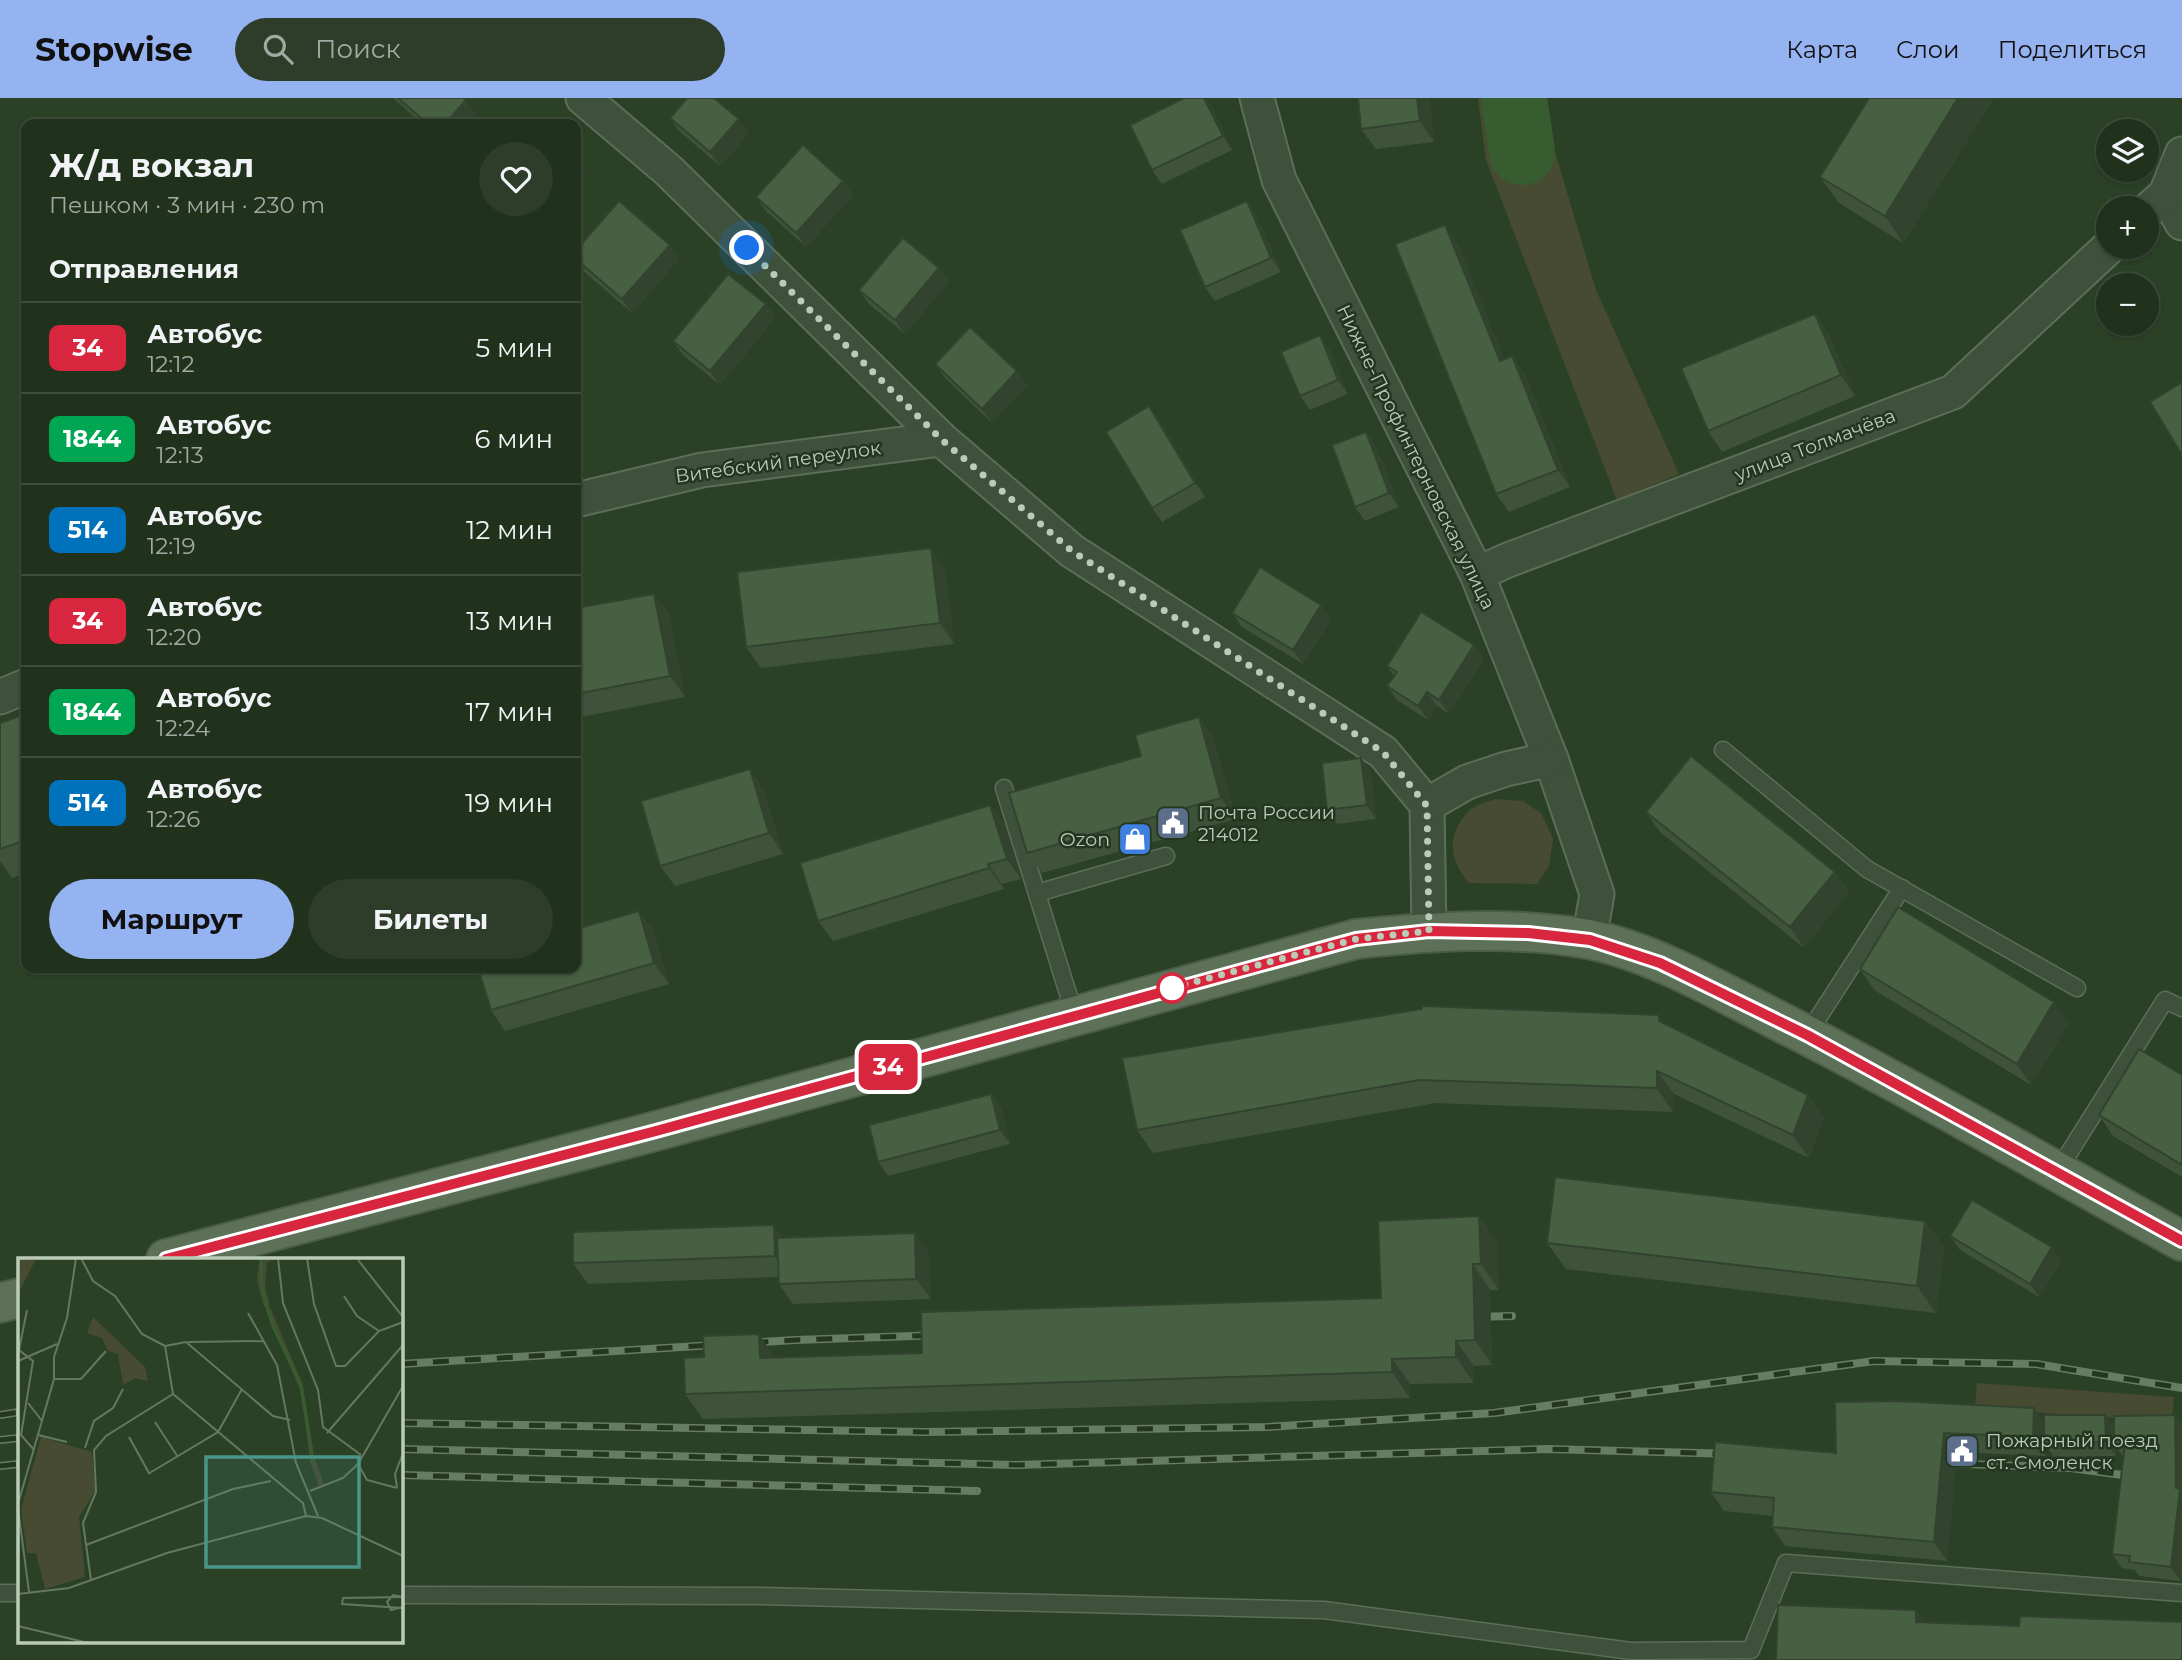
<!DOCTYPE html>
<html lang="ru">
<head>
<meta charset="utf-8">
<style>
	:root { --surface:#20311c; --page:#2d3d29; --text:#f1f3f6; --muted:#a2a9a3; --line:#3d4c3b; --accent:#95b2f1 }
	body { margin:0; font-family:Montserrat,sans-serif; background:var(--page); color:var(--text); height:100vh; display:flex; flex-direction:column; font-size:26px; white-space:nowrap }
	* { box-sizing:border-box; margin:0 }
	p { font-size:23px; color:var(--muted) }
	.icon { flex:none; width:38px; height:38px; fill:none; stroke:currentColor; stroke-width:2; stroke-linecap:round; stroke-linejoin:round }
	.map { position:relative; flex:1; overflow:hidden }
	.details { position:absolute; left:21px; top:21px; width:560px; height:854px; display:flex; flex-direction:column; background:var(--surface); border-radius:14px; box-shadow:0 2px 5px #0004,0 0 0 2px var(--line) }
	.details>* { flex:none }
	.badge { padding:0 14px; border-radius:10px; font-size:24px; line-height:46px }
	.buttons { position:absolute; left:2096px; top:21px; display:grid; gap:14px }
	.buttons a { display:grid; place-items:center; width:63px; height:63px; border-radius:50%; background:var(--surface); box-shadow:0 2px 5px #0004,0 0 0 2px var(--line); font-size:35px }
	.you { position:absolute; width:35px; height:35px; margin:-18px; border:5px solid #fff; border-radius:50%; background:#1a73e8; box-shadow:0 0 0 10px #1a73e833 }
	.map>.badge { position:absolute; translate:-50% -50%; box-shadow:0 0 0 4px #fff }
	h2 { padding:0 28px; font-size:26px; line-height:63px }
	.round { display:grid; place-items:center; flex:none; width:74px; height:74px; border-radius:37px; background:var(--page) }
	.head { display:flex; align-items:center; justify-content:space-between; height:119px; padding:0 28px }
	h1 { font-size:33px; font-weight:700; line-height:52px }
	.action { display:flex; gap:14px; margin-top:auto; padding:14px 28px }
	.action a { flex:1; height:80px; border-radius:42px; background:var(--accent); color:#111; font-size:28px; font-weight:700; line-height:80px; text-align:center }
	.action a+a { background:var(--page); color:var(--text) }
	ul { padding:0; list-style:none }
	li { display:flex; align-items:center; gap:21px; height:91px; padding:0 28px; border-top:2px solid var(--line) }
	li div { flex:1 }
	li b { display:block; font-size:26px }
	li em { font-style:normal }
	li .badge { min-width:77px; font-weight:700; text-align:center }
	header { display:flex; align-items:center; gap:42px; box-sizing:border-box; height:98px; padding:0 35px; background:var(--accent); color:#111 }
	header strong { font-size:33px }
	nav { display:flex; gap:38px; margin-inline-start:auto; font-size:24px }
	.search { width:490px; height:63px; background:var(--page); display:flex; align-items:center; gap:18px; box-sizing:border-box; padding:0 24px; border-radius:38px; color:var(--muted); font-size:26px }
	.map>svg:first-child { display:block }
	.green { fill:#474b32 }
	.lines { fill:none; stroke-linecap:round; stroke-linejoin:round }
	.river { stroke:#375c30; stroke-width:66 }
	.lane-casing { stroke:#5c6e58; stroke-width:19 }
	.street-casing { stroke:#5c6e58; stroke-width:37 }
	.primary-casing { stroke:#4a5d47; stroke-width:42 }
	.lane { stroke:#3e513a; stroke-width:16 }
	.street { stroke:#3e513a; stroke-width:33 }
	.primary { stroke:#5d7158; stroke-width:38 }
	.rail-casing { stroke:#667d61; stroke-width:8 }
	.rail { stroke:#23361f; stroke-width:5; stroke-dasharray:16; stroke-linecap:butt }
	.wall { fill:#3e5339 }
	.shaded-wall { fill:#32432e }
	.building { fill:#486042; stroke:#32432e; stroke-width:2 }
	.line-casing { stroke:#fff; stroke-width:16 }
	.line { stroke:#d7263d; stroke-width:10 }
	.walk { stroke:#bacbb7; stroke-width:7; stroke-dasharray:0 12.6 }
	.stop-dot { fill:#fff; stroke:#d7263d; stroke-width:3.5 }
	.labels { text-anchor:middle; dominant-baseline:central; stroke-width:5; stroke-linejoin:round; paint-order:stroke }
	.street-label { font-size:19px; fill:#bacbb7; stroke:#23361f }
	.poi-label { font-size:19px; fill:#bacbb7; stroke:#23361f; text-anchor:start }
	.inset-river { fill:none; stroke:#375c30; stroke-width:3.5 }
	.inset-road { fill:none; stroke:#647860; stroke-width:2 }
	.view { fill:#4b9488; fill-opacity:0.15; stroke:#4b9488; stroke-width:3.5 }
	.inset-edge { fill:none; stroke:#bacbb7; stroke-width:3.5 }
</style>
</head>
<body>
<header>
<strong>Stopwise</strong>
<div class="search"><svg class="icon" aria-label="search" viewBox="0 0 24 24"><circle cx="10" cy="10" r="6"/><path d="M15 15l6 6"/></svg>Поиск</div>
<nav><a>Карта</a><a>Слои</a><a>Поделиться</a></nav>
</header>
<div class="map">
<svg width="2182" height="1562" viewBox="0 0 2182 1562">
	<rect width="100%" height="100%" fill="#2b4126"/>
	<g class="green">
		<path d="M1478,0H1539L1596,192L1679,376L1617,402L1486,62Z"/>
		<path d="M1495,701L1523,703L1541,715L1553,741L1549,768L1537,786L1469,785C1449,762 1446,737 1469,713C1474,707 1487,704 1495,701Z"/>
		<path d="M1977,1285L2174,1299L2172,1324L1975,1310Z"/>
	</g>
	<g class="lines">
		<path class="river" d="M1514,0L1522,54"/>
		<g class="lane-casing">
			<g id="lane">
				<path d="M1723,652L1867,771L2077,890"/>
				<path d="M1004,690L1075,918"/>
				<path d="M1037,795L1166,758"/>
				<path d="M1807,937L1902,790"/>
				<path d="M2057,1074L2165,902L2182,910"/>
				<path d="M0,1495H19"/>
				<path d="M401,1497L761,1498L1324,1512L1631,1553L1751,1552L1786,1465L2182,1495"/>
			</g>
		</g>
		<g class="street-casing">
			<g id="street">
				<path d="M583,0L669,73L941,341L1072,453L1383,654L1427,707L1429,833"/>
				<path d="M1257,0L1279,82L1477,476L1551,661L1597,796L1589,842"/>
				<path d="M2166,96L2182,125"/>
				<path d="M2147,113L2166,96L2182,56"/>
				<path d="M576,402L702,372L941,341"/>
				<path d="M1477,476L1508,462L1953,294L2109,149"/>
				<path d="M0,599L26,588"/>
				<path d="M1427,707L1467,684L1506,671L1551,661"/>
			</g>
		</g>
		<g class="primary-casing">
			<g id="primary">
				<path d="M166,1161L656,1033L1356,841C1432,833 1512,828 1588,841C1648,852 1718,892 1773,920C1911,990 2046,1068 2182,1143"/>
				<path d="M0,1205L19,1200"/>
			</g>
		</g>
		<use href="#lane" class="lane"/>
		<use href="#street" class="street"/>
		<use href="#primary" class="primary"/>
		<g class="rail-casing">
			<g id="rail">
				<path d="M1471,1219L1512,1218"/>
				<path d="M401,1266L795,1242L942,1237"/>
				<path d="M0,1317L19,1314"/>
				<path d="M401,1325L924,1334L1267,1329L1494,1315L1874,1263L2036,1266L2182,1290"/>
				<path d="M0,1342L19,1340"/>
				<path d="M401,1351L1015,1367L1547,1351L1735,1356"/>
				<path d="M1938,1365L2071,1370L2182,1385"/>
				<path d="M0,1368L19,1366"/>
				<path d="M401,1377L977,1393"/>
			</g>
		</g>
		<use href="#rail" class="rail"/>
	</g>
	<g class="wall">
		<path d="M393,0H464L476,16L467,26H422Z"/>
		<path d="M1358,0H1429L1434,44L1376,51L1361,31Z"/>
		<path d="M1869,0H1994L1903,145L1839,105L1820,79Z"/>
		<path d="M1210,6L1232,52L1162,86L1152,72Z"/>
		<path d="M670,20L749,35L720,68L679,33Z"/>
		<path d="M843,83L853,97L806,149L766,113L756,99Z"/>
		<path d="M1247,103L1256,117L1281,174L1215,203L1205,189Z"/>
		<path d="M1457,144L1504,261L1525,276L1570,389L1509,414L1496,396Z"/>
		<path d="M670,147L679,161L632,215L581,171L576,163V152Z"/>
		<path d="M939,170L949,184L905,236L869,206L859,192Z"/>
		<path d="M766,206L775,220L720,287L683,257L673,243Z"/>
		<path d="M1815,216L1829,237L1855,298L1722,354L1708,333Z"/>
		<path d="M1329,251L1348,296L1310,312L1300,298Z"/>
		<path d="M935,266L1017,273L1027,287L992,325L945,280Z"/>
		<path d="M1159,322L1205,399L1162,424L1152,410Z"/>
		<path d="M1376,348L1399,409L1365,423L1355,409Z"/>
		<path d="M945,471L954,546L761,570L746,549Z"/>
		<path d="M654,496L669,516L685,599L576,620V510Z"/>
		<path d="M1321,507L1331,521L1303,566L1242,529L1232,515Z"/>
		<path d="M1474,547L1484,561L1449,616L1437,608L1428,622L1397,602L1387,588L1394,578L1387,568Z"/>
		<path d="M26,616V775L12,780L0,763V625Z"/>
		<path d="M1199,619L1213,639L1236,721L1042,775L1027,755L1141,658Z"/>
		<path d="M1361,660L1371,674L1376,721L1337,726L1327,712Z"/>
		<path d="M764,692L783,756L675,788L660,768Z"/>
		<path d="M990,707L1005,727L1021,781L1002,786L1004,791L833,843L818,823Z"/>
		<path d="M1646,714L1835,774L1849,794L1804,850L1660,734Z"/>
		<path d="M639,813L654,834L669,886L505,933L491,912Z"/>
		<path d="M1860,871L2069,925L2031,987L1874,892Z"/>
		<path d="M1659,917L1666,927L1808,997L1824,1020L1809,1060L1674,996L1673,1014L1436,1005L1153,1055L1137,1032Z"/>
		<path d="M2182,977V1079L2113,1038L2099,1017Z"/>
		<path d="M991,996L1001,1010L1010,1046L888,1078L878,1064Z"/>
		<path d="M1479,1118L1497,1144L1499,1192H1490L1492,1267L1474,1268V1285L1410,1286V1300L703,1321L685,1296L775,1260L922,1255L1381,1200Z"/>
		<path d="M1925,1123L1944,1149L1936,1215L1566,1171L1547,1145Z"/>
		<path d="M915,1135L929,1155L931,1201L793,1206L779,1186V1179L588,1186L573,1165L783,1139Z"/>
		<path d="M1950,1138L2061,1163L2039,1199L1960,1152Z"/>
		<path d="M2034,1310L2044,1325L2105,1317L2114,1329L2175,1317L2182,1327V1473L2181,1483L2139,1478L2135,1472L2122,1470L2112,1456L2123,1359L2116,1348V1358L2054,1359L2046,1348V1358L1957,1354L1947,1463L1785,1448L1772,1429L1773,1418L1724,1413L1711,1394Z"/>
	</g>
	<g class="shaded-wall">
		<path d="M1204,0H1206L1210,6L1232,52L1223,38Z"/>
		<path d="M1417,0H1429L1434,44L1420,23Z"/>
		<path d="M1958,0H1994L1903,145L1885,118Z"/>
		<path d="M466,2L476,16L467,26H445Z"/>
		<path d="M739,21L749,35L720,68L710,54Z"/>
		<path d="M578,61L587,75L576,88V63Z"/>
		<path d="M843,83L853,97L806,149L796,135Z"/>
		<path d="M1247,103L1256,117L1281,174L1271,160Z"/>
		<path d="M1445,127L1457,144L1512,281L1500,263Z"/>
		<path d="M670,147L679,161L632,215L622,201Z"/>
		<path d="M939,170L949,184L905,236L895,222Z"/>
		<path d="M766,206L775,220L720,287L710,273Z"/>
		<path d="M1815,216L1829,237L1855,298L1841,277Z"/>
		<path d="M1320,237L1329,251L1348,296L1338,282Z"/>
		<path d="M1512,258L1525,276L1570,389L1558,372Z"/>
		<path d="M1017,273L1027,287L992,325L982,311Z"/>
		<path d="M1149,308L1159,322L1205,399L1195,385Z"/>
		<path d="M1366,334L1376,348L1399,409L1389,395Z"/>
		<path d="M931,450L945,471L954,546L940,525Z"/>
		<path d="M654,496L669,516L685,599L670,578Z"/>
		<path d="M1321,507L1331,521L1303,566L1293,552Z"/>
		<path d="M1474,547L1484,561L1449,616L1439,602Z"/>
		<path d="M1427,594L1437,608L1428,622L1418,608Z"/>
		<path d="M1199,619L1213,639L1236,721L1221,700Z"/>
		<path d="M1361,660L1371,674L1376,721L1367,707Z"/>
		<path d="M750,671L764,692L783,756L769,735Z"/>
		<path d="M990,707L1005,727L1021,781L1007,761Z"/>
		<path d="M988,766L1002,786L1004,791L989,770Z"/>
		<path d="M1835,774L1849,794L1804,850L1790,829Z"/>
		<path d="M639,813L654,834L669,886L654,865Z"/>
		<path d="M2054,904L2069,925L2031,987L2017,966Z"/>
		<path d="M1659,917L1676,940L1659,923Z"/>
		<path d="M1657,973L1674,996L1673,1014L1657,990Z"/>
		<path d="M991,996L1001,1010L1010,1046L1000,1032Z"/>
		<path d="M1808,997L1824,1020L1809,1060L1793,1037Z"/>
		<path d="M1479,1118L1497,1144L1499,1192L1481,1166Z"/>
		<path d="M1925,1123L1944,1149L1936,1215L1917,1188Z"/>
		<path d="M774,1127L789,1148L790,1179L775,1158Z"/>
		<path d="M915,1135L929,1155L931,1201L916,1181Z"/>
		<path d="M2052,1149L2061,1163L2039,1199L2030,1186Z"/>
		<path d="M1473,1166L1490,1192L1492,1267L1475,1242Z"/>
		<path d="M759,1236L777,1262L760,1260Z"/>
		<path d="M1456,1243L1474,1268V1285L1456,1259Z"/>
		<path d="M1392,1261L1410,1286V1300L1392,1274Z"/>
		<path d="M2034,1310L2047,1329L2044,1345L2046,1348V1358L2033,1339Z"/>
		<path d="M2105,1317L2115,1331L2114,1346L2116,1348V1358L2106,1344Z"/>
		<path d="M2175,1317L2182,1327V1473L2181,1483L2171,1469L2176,1390Z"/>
		<path d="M1944,1335L1957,1354L1947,1463L1934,1444Z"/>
		<path d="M1916,1512L1935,1539L1916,1524Z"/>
	</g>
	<g class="building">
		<path d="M398,0H464L466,2L445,26H428Z"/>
		<path d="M687,0H714L739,21L710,54L670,20Z"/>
		<path d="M1184,0H1204L1223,38L1152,72L1130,27Z"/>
		<path d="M1358,0H1417L1420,23L1361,31Z"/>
		<path d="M1869,0H1958L1885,118L1820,79Z"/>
		<path d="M803,47L843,83L796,135L756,99Z"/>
		<path d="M619,103L670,147L622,201L576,161V152Z"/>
		<path d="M1247,103L1271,160L1205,189L1180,132Z"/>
		<path d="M1445,127L1500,263L1512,258L1558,372L1496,396L1395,146Z"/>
		<path d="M903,140L939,170L895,222L859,192Z"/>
		<path d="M728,176L766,206L710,273L673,243Z"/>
		<path d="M1815,216L1841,277L1708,333L1681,270Z"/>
		<path d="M970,229L1017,273L982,311L935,266Z"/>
		<path d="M1320,237L1338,282L1300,298L1281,254Z"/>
		<path d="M2182,284V357L2150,304Z"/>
		<path d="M1149,308L1195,385L1152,410L1106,334Z"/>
		<path d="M1366,334L1389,395L1355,409L1332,347Z"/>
		<path d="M931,450L940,525L746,549L737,474Z"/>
		<path d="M1260,469L1321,507L1293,552L1232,515Z"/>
		<path d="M654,496L670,578L576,596V510Z"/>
		<path d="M1421,514L1474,547L1439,602L1427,594L1418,608L1387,588L1397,574L1387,568Z"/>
		<path d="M26,616V742L0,751V625Z"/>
		<path d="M1199,619L1221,700L1027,755L1009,695L1141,658L1135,637Z"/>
		<path d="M1691,658L1835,774L1790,829L1646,714Z"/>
		<path d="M1361,660L1367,707L1327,712L1322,665Z"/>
		<path d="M750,671L769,735L660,768L641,703Z"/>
		<path d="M990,707L1007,761L988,766L989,770L818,823L800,765Z"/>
		<path d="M1898,809L2054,904L2017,966L1860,871Z"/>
		<path d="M639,813L654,865L491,912L478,870H576V831Z"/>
		<path d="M1422,908L1659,917V923L1808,997L1793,1037L1657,973V990L1419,982L1137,1032L1122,960L1422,911Z"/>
		<path d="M2139,951L2182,977V1067L2099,1017Z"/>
		<path d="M991,996L1000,1032L878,1064L869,1027Z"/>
		<path d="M1555,1079L1925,1123L1917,1188L1547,1145Z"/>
		<path d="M1972,1102L2052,1149L2030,1186L1950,1138Z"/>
		<path d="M1479,1118L1481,1166H1473L1475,1242L1456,1243V1259L1392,1261V1274L685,1296L684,1260L704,1259L703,1238L759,1236L760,1260L922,1255L921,1214L1381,1200L1378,1123Z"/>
		<path d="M774,1127L775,1158L573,1165V1134Z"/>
		<path d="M915,1135L916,1181L779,1186L777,1140Z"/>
		<path d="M1897,1303L2034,1310L2033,1339L1944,1335L1934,1444L1772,1429L1774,1400L1711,1394L1715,1344L1836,1355L1835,1304Z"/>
		<path d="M2044,1317H2105L2106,1344L2044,1345Z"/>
		<path d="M2175,1317L2176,1390L2180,1391L2171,1469L2129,1464L2130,1458L2112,1456L2125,1346H2114V1318Z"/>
		<path d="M1778,1507L1916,1512V1524L2019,1528L2020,1518L2182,1524V1562H1776Z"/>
	</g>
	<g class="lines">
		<g class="line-casing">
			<path id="line" d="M166,1161L656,1033L1356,841L1429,833L1528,835L1590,842L1660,865L1807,937L2182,1143"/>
		</g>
		<use href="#line" class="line"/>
		<path class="walk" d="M747,150L941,341L1072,453L1383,654L1427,708L1429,833L1356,841L1172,890"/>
	</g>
	<defs>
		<g id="civic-square" transform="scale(1.75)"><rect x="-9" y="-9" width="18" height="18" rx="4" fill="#5c6f8a" stroke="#23361f"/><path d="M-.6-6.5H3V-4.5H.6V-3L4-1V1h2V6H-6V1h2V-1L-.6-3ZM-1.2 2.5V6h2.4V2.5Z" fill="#fff"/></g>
		<g id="shop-square" transform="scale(1.75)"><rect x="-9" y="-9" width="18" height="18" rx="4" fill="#3f7fe0" stroke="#23361f"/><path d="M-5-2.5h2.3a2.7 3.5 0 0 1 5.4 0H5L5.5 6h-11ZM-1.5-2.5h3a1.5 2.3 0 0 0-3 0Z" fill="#fff"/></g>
	</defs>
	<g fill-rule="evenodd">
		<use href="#civic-square" x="1173" y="725"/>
		<use href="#shop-square" x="1135" y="741"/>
		<use href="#civic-square" x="1962" y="1353"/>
	</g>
	<circle class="stop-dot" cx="1172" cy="890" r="14"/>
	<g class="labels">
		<g class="street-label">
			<text transform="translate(1815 347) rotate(-21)">улица Толмачёва</text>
			<text transform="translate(1416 359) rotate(64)">Нижне-Профинтерновская улица</text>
			<text transform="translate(778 364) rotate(-8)">Витебский переулок</text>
		</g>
		<g class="poi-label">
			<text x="1198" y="714">Почта России<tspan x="1198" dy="22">214012</tspan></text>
			<text x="1110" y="741" text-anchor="end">Ozon</text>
			<text x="1986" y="1342">Пожарный поезд<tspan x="1986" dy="22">ст. Смоленск</tspan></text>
		</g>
	</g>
	<g transform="translate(18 1160)">
		<rect width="385" height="385" fill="#2b4126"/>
		<path d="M0,0L18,1L0,36ZM242,0H257L249,5L247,29L252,47L246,49L239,22ZM253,51L284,125L296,198L306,226L301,228L292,204L284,137L248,52ZM75,59L127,109L130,123L117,120L105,127L100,96L90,93L84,80L69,75ZM23,179L74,194L77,233L61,259L67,319L27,331L18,295H9L3,251Z" fill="#474b32"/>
		<path class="inset-river" d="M243,0L244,32L255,68L283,127L295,203"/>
		<path class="inset-road" d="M63,0L75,23L97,38L124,76L147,88L155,136L285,245L288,258M260,0L265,45L300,132L305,169L343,197M289,0L296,46L318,108H327L361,73L385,64M340,2L385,59M326,38L339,58L361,73M9,52L1,92L15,103L3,177L16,192M230,55L259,107L278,205L300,258M170,84L246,83M147,88L168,84L255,158L272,162M0,103L39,86M36,121H63L88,93M10,145L24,163M137,164L160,199M309,175L385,87M20,177L49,184M111,179L131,215M67,190L76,163L95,150L105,131M340,206L349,222L379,230M130,216L200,174L224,131M379,230L377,216L385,195M292,233L325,220L340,206L385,128M0,246L36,121V99L49,60L58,0M0,250L11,334M68,287L215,231L253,223M73,322L65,265L78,234L76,192L88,178L155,136M0,336L51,330L149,295L288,258L304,260L385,298M385,339L325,340L324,346L385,350M385,339L375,337L369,344L373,352L385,349M0,368L70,385"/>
		<path class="view" d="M188,199H341V309H188Z"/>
		<rect width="385" height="385" class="inset-edge"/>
	</g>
</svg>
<div class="buttons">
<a><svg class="icon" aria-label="layers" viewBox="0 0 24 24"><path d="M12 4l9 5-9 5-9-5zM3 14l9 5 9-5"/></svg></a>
<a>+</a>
<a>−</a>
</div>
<div class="you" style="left:747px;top:150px"></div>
<b class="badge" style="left:888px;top:969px;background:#d7263d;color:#fff">34</b>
<section class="details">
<div class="head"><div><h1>Ж/д вокзал</h1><p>Пешком · 3 мин · 230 m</p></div><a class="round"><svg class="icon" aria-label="heart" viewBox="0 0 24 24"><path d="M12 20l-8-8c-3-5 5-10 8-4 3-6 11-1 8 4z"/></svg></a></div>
<h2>Отправления</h2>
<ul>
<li><span class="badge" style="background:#d7263d;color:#fff">34</span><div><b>Автобус</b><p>12:12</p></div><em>5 мин</em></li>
<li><span class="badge" style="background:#00a651;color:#fff">1844</span><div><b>Автобус</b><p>12:13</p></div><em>6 мин</em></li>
<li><span class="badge" style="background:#0072bc;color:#fff">514</span><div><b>Автобус</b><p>12:19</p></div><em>12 мин</em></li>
<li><span class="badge" style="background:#d7263d;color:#fff">34</span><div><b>Автобус</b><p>12:20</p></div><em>13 мин</em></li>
<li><span class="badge" style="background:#00a651;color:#fff">1844</span><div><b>Автобус</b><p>12:24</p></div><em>17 мин</em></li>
<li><span class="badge" style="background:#0072bc;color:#fff">514</span><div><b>Автобус</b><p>12:26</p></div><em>19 мин</em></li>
</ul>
<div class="action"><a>Маршрут</a><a>Билеты</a></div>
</section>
</div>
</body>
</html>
